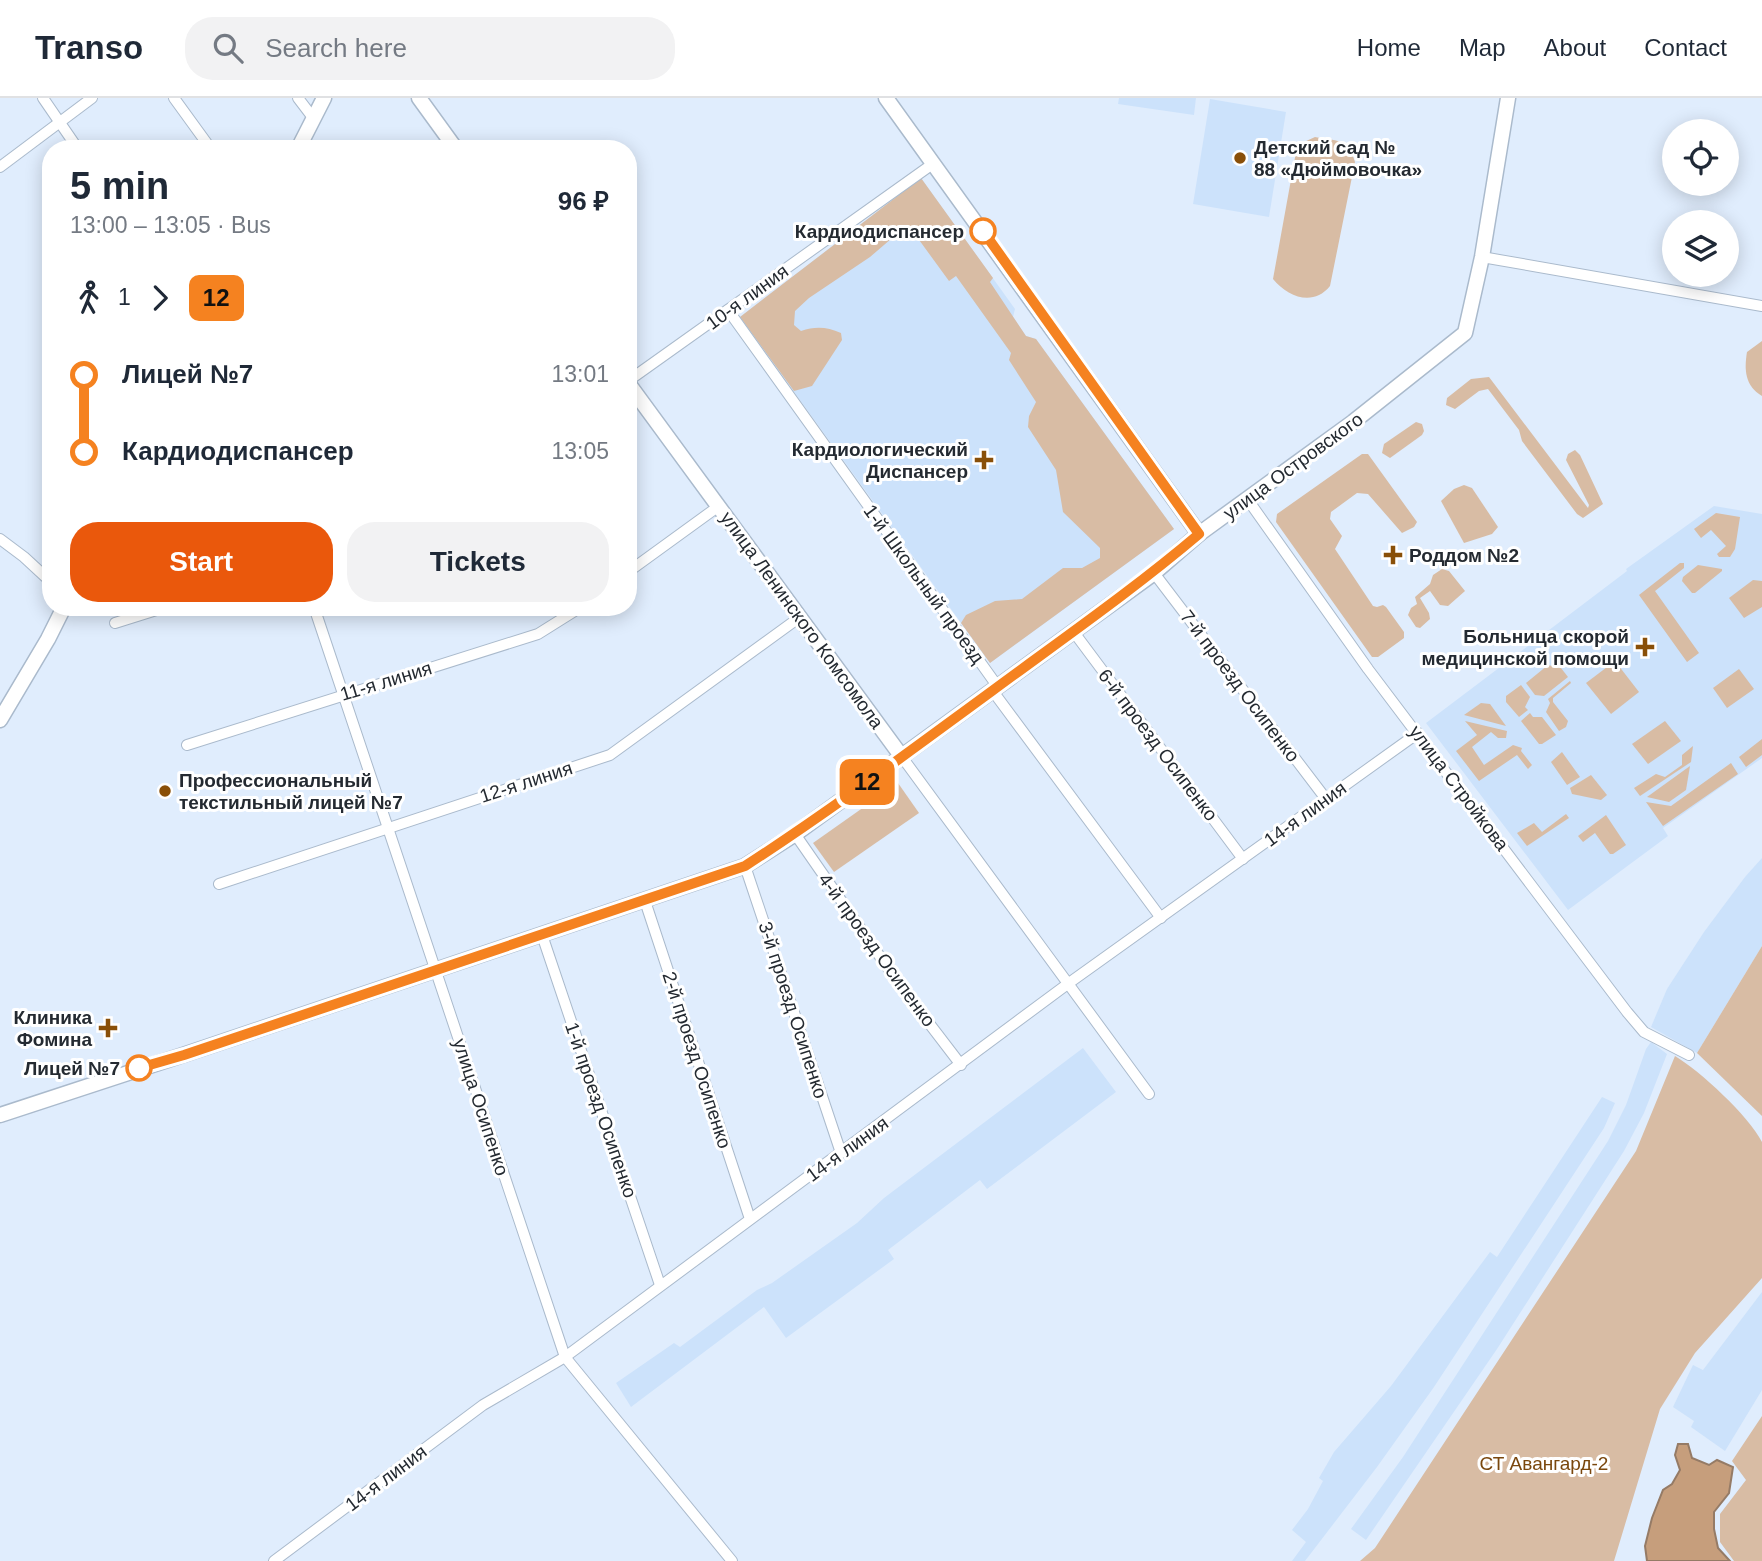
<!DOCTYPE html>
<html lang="en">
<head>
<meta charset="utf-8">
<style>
	:root { --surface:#fff; --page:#f2f2f3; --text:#1f2937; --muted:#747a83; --line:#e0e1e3; --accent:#ea580c }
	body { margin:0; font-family:Helvetica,sans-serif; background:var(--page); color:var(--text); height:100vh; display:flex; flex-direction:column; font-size:26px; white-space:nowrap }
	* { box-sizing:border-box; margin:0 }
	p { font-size:23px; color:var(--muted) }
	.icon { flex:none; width:38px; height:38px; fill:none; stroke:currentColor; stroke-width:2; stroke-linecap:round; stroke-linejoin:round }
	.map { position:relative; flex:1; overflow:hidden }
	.side { position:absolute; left:42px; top:42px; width:595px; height:476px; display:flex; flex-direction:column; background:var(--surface); border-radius:28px; box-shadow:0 4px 18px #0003 }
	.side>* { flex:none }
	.badge { padding:0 14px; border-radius:10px; font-size:24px; line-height:46px }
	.controls { position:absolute; left:1662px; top:21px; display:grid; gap:14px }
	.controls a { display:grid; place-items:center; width:77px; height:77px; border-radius:50%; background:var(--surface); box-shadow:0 4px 18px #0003; font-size:35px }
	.map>.badge { position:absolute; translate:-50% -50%; box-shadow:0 0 0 4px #fff }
	.legs { display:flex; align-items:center; gap:10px; height:77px; padding:0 28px; font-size:23px }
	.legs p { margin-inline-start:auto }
	.head { display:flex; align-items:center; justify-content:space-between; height:119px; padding:0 28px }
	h1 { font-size:38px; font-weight:700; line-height:52px }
	.button { display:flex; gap:14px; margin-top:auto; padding:14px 28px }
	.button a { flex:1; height:80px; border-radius:28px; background:var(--accent); color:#fff; font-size:28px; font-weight:700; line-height:80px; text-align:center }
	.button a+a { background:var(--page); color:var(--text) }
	ul { padding:0 28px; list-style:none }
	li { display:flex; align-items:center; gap:24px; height:77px; font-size:26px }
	li i { display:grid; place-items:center; width:10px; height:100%; margin:0 9px; background:currentColor }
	li i::after { content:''; width:18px; height:18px; margin:-9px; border:5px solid; border-radius:50%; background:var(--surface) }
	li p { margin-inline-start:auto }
	li:first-child i { background:linear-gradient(#0000 50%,currentColor 0) }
	li:last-child i { background:linear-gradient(currentColor 50%,#0000 0) }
	header { display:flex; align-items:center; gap:42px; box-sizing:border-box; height:98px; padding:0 35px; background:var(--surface); border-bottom:2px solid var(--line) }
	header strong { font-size:33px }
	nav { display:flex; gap:38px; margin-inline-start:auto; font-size:24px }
	.search { width:490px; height:63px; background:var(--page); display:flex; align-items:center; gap:18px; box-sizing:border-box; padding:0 24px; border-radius:28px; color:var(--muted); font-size:26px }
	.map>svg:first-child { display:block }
	.built { fill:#cce2fb }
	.green { fill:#d8bca4 }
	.water { fill:#c69e7c; stroke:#957b66; stroke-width:2 }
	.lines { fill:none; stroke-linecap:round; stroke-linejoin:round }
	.street-casing { stroke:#aabacc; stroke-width:12 }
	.secondary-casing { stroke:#aabacc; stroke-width:17 }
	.street { stroke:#fff; stroke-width:10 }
	.secondary { stroke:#fff; stroke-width:14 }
	.line-1-casing { stroke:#fff; stroke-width:16 }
	.line-1 { stroke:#f58220; stroke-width:10 }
	.poi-dot { fill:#894f08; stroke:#fff; stroke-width:2.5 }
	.stop-1-dot { fill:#fff; stroke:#f58220; stroke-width:3.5 }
	.labels { text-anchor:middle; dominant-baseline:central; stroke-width:6; stroke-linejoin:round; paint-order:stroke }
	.poi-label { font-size:19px; font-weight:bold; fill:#242a31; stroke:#fff; text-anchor:start }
	.stop-label { font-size:19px; font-weight:bold; fill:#242a31; stroke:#fff; text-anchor:end }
	.street-label { font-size:19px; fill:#242a31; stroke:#fff }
	.park-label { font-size:19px; fill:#7a470d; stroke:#fff }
</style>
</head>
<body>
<header>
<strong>Transo</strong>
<div class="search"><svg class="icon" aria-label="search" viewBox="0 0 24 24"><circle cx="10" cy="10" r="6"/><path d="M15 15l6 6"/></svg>Search here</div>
<nav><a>Home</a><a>Map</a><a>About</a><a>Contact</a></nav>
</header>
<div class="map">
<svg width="1762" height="1463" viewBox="0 0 1762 1463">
	<rect width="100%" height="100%" fill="#e0edfd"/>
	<g class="built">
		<path d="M1119,0H1196L1194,17L1118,6Z"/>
		<path d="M1210,1L1286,14L1269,119L1193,106Z"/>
		<path d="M921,80L1015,211L1013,219L1026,238L1036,241L1174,431L990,565L740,219Z"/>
		<path d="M1714,408L1762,416V660L1663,730L1668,738L1568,812L1426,625L1627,473L1626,471Z"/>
		<path d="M1762,760V848L1697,955L1651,929L1667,891L1704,834L1745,779Z"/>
		<path d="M1651,944L1667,956L1644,1015L1624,1053L1497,1251L1366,1442L1351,1431L1403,1359L1608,1043L1626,1007L1646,951Z"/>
		<path d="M1083,950L1116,994L987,1091L980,1082L888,1152L894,1161L786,1240L764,1209L631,1309L616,1285L674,1245L680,1249L757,1192L772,1185L857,1125L884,1100Z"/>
		<path d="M1602,999L1615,1005L1604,1030L1434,1289L1377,1369L1305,1463H1292L1306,1444L1292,1432L1308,1411L1323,1383L1319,1380L1334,1354L1391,1288L1490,1154L1497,1159Z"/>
		<path d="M1762,1194V1292L1725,1353L1691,1329L1694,1323L1673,1309L1693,1267L1703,1272Z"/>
	</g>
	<g class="green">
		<path d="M1315,39C1336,43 1348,40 1355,64L1330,188C1313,209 1288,199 1273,181L1296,54L1304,44Z"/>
		<path d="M921,80L993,180L990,184L1026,238L1036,241L1174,431L990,565L961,525L966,517L995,503L1022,501L1063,470H1082L1100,460V450L1063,414L1056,372L1028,329L1029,318L1036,304L1009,262L1011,255L956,178L949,183L914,135L891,141L870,159L809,200L795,213L794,227L801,233C816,228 827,229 841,235L842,242L812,288L794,293L740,219Z"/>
		<path d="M1762,243V298C1745,288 1744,272 1747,254Z"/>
		<path d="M1489,279L1588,410L1589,407L1566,362L1568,356L1575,352L1580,357L1603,406L1583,420L1577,416L1522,343L1519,332L1488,291L1479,293L1455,311L1446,307L1447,300L1471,281Z"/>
		<path d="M1416,324L1422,326L1424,333L1422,337L1390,360L1382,355L1384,346Z"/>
		<path d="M1362,356H1368L1417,424L1414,429L1402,435L1368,396L1357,395L1331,414L1330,421L1342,438L1335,451L1373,508L1377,509L1383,507L1386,509L1404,534V540L1378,559H1372L1276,424L1277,416Z"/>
		<path d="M1464,387L1472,390L1498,429L1492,436L1464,445L1441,403L1454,391Z"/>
		<path d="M1716,415L1740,419L1735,451L1730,459H1719L1717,456L1726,448L1711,432L1701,440L1694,431Z"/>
		<path d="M1680,465H1684V470L1655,493L1699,555L1687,564L1639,497Z"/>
		<path d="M1698,467L1722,471V473L1695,495H1692L1682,483L1683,479Z"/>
		<path d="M1442,471L1449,473L1465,493L1448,508L1440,507L1430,493L1420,500L1429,515L1430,521L1420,530L1416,529L1408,517L1411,510L1417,506L1415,499L1430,486L1433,477Z"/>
		<path d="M1753,482L1762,483V509L1744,520L1729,500Z"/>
		<path d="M1615,563L1639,594L1611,616L1586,585Z"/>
		<path d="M1548,567L1561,570L1568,579L1544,598L1535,597L1526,585Z"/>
		<path d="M1739,571L1754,591L1727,610L1713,590Z"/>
		<path d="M1570,583L1571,585L1553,600V604L1568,623L1566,629L1559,633L1546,614L1550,605L1548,601Z"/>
		<path d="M1521,587L1530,599L1525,609L1528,612L1519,619L1506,604V598Z"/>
		<path d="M1481,605L1490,606L1506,628L1464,617Z"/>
		<path d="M1530,615L1533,619H1542L1556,637L1542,646H1539L1521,623Z"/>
		<path d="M1465,623L1507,633L1506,640H1498L1491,634L1472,649L1484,667L1513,647L1522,650L1521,653L1532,667L1528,671L1517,657L1479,683L1456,653L1477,637Z"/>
		<path d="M1665,623L1681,643L1648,666L1632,646Z"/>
		<path d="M1762,641V657L1746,669L1739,659Z"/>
		<path d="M1693,648L1691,664L1640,698L1634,690L1656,676L1665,679L1682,667V657Z"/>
		<path d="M1562,654L1580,679L1567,687L1551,664Z"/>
		<path d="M1731,665L1738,676L1663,728L1646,704L1671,708Z"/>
		<path d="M1690,668L1686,692L1669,704L1647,699Z"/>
		<path d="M1591,677L1607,697L1601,702L1572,696L1570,690Z"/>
		<path d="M898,685L919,715L834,774L813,745Z"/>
		<path d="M1566,716L1569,720L1527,748L1517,735L1534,725L1542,734Z"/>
		<path d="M1606,717L1626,747L1613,756H1610L1595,735L1583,744L1578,738Z"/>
		<path d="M1762,848V1018L1697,955Z"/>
		<path d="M1675,958C1700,973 1749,1018 1762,1044V1180L1695,1255L1660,1311L1614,1463H1360L1375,1450L1636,1053Z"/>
		<path d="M1762,1318V1463H1734L1720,1444V1416L1746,1382L1732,1363Z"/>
	</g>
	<path class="water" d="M1678,1346H1688L1692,1360L1709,1367L1717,1362L1733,1369L1729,1395L1714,1414V1431L1718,1450L1730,1463H1647L1645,1448L1652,1420L1663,1392L1672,1386L1680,1372L1675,1357Z"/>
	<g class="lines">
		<g class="street-casing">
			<g id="street">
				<path d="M43,0L78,51"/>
				<path d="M174,0L211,51"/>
				<path d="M298,0L314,21"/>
				<path d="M0,69L92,0"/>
				<path d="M1482,159L1762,208"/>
				<path d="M728,212L998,589"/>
				<path d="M628,283L934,65"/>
				<path d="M1248,402L1368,571L1627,914L1644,934L1689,957"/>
				<path d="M0,441L24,459L51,484"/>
				<path d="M628,474L719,408"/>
				<path d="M1154,475L1326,701"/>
				<path d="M314,509L565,1259L732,1463"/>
				<path d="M115,525L166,509"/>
				<path d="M1073,533L1243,761"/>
				<path d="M992,592L1161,820"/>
				<path d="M187,647L538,536L581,509"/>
				<path d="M902,659L1149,996"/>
				<path d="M795,736L899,886L961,967"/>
				<path d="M745,768L841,1055"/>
				<path d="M219,786L610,657L800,519"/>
				<path d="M645,803L750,1121"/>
				<path d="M542,837L660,1187"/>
				<path d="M274,1463L483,1307L565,1259L1069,885L1418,635"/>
			</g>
		</g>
		<g class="secondary-casing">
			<g id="secondary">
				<path d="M419,0L456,51"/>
				<path d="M886,0L1199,436"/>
				<path d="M298,51L324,0"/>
				<path d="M628,285L902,659"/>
				<path d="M0,622L48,541L64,509"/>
				<path d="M0,1017L183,957L745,768L795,736L1154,475L1199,436L1353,324L1465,235L1482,159L1508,0"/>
			</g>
		</g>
		<use href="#street" class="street"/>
		<use href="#secondary" class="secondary"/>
	</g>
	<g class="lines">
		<g class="line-1-casing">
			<path id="line-1" d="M139,970L184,957L745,768C830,713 910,653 992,593C1061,542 1133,492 1199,436L983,133"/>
		</g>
		<use href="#line-1" class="line-1"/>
	</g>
	<g class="poi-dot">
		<circle cx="1240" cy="60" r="7"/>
		<path d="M980.5 351.5h7v7h7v7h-7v7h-7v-7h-7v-7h7z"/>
		<path d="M1389.5 446.5h7v7h7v7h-7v7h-7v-7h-7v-7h7z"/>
		<path d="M1641.5 538.5h7v7h7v7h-7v7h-7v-7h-7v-7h7z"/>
		<circle cx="165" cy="693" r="7"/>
		<path d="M104.5 919.5h7v7h7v7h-7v7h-7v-7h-7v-7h7z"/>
	</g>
	<g class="stop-1-dot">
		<circle cx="983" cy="133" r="12"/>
		<circle cx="139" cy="970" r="12"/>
	</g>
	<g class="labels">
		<g class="poi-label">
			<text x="1254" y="49">Детский сад №<tspan x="1254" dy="22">88 «Дюймовочка»</tspan></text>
			<text x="968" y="351" text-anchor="end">Кардиологический<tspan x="968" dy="22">Диспансер</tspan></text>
			<text x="1409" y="457">Роддом №2</text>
			<text x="1629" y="538" text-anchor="end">Больница скорой<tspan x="1629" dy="22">медицинской помощи</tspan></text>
			<text x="179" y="682">Профессиональный<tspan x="179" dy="22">текстильный лицей №7</tspan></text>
			<text x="92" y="919" text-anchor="end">Клиника<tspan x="92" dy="22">Фомина</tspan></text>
		</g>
		<g class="stop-label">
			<text x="964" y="133">Кардиодиспансер</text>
			<text x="120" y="970">Лицей №7</text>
		</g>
		<g class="street-label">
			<text transform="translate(747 199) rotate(-36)">10-я линия</text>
			<text transform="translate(1293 368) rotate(-36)">улица Островского</text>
			<text transform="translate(924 486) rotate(54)">1-й Школьный проезд</text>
			<text transform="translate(802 522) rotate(54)">улица Ленинского Комсомола</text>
			<text transform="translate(386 583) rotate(-17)">11-я линия</text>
			<text transform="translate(1240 588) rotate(53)">7-й проезд Осипенко</text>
			<text transform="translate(1158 647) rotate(53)">6-й проезд Осипенко</text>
			<text transform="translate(526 684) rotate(-18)">12-я линия</text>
			<text transform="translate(1459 690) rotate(53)">улица Стройкова</text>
			<text transform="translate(1305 716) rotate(-36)">14-я линия</text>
			<text transform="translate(877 852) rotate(54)">4-й проезд Осипенко</text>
			<text transform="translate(793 912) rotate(72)">3-й проезд Осипенко</text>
			<text transform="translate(697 962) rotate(72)">2-й проезд Осипенко</text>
			<text transform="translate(481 1009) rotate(72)">улица Осипенко</text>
			<text transform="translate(601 1012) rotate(71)">1-й проезд Осипенко</text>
			<text transform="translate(847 1051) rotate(-36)">14-я линия</text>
			<text transform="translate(386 1380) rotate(-37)">14-я линия</text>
		</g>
		<g class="park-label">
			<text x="1544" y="1365">СТ Авангард-2</text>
		</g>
	</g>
</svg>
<div class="controls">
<a><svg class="icon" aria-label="locate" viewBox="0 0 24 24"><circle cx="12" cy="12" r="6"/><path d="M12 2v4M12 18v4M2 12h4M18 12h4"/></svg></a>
<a><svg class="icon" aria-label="layers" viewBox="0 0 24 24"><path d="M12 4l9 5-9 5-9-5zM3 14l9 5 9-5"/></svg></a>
</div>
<b class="badge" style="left:867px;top:684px;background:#f58220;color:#111">12</b>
<section class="side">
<div class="head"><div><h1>5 min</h1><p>13:00 – 13:05 · Bus</p></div><b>96 ₽</b></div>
<div class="legs"><svg class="icon" aria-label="walk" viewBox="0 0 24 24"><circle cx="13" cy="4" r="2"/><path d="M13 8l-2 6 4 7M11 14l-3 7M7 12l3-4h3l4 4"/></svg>1<svg class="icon" aria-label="forward" viewBox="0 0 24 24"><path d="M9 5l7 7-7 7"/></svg><b class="badge" style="background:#f58220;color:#111">12</b></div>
<ul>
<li><i style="color:#f58220"></i><b>Лицей №7</b><p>13:01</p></li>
<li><i style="color:#f58220"></i><b>Кардиодиспансер</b><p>13:05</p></li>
</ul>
<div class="button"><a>Start</a><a>Tickets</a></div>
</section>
</div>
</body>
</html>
